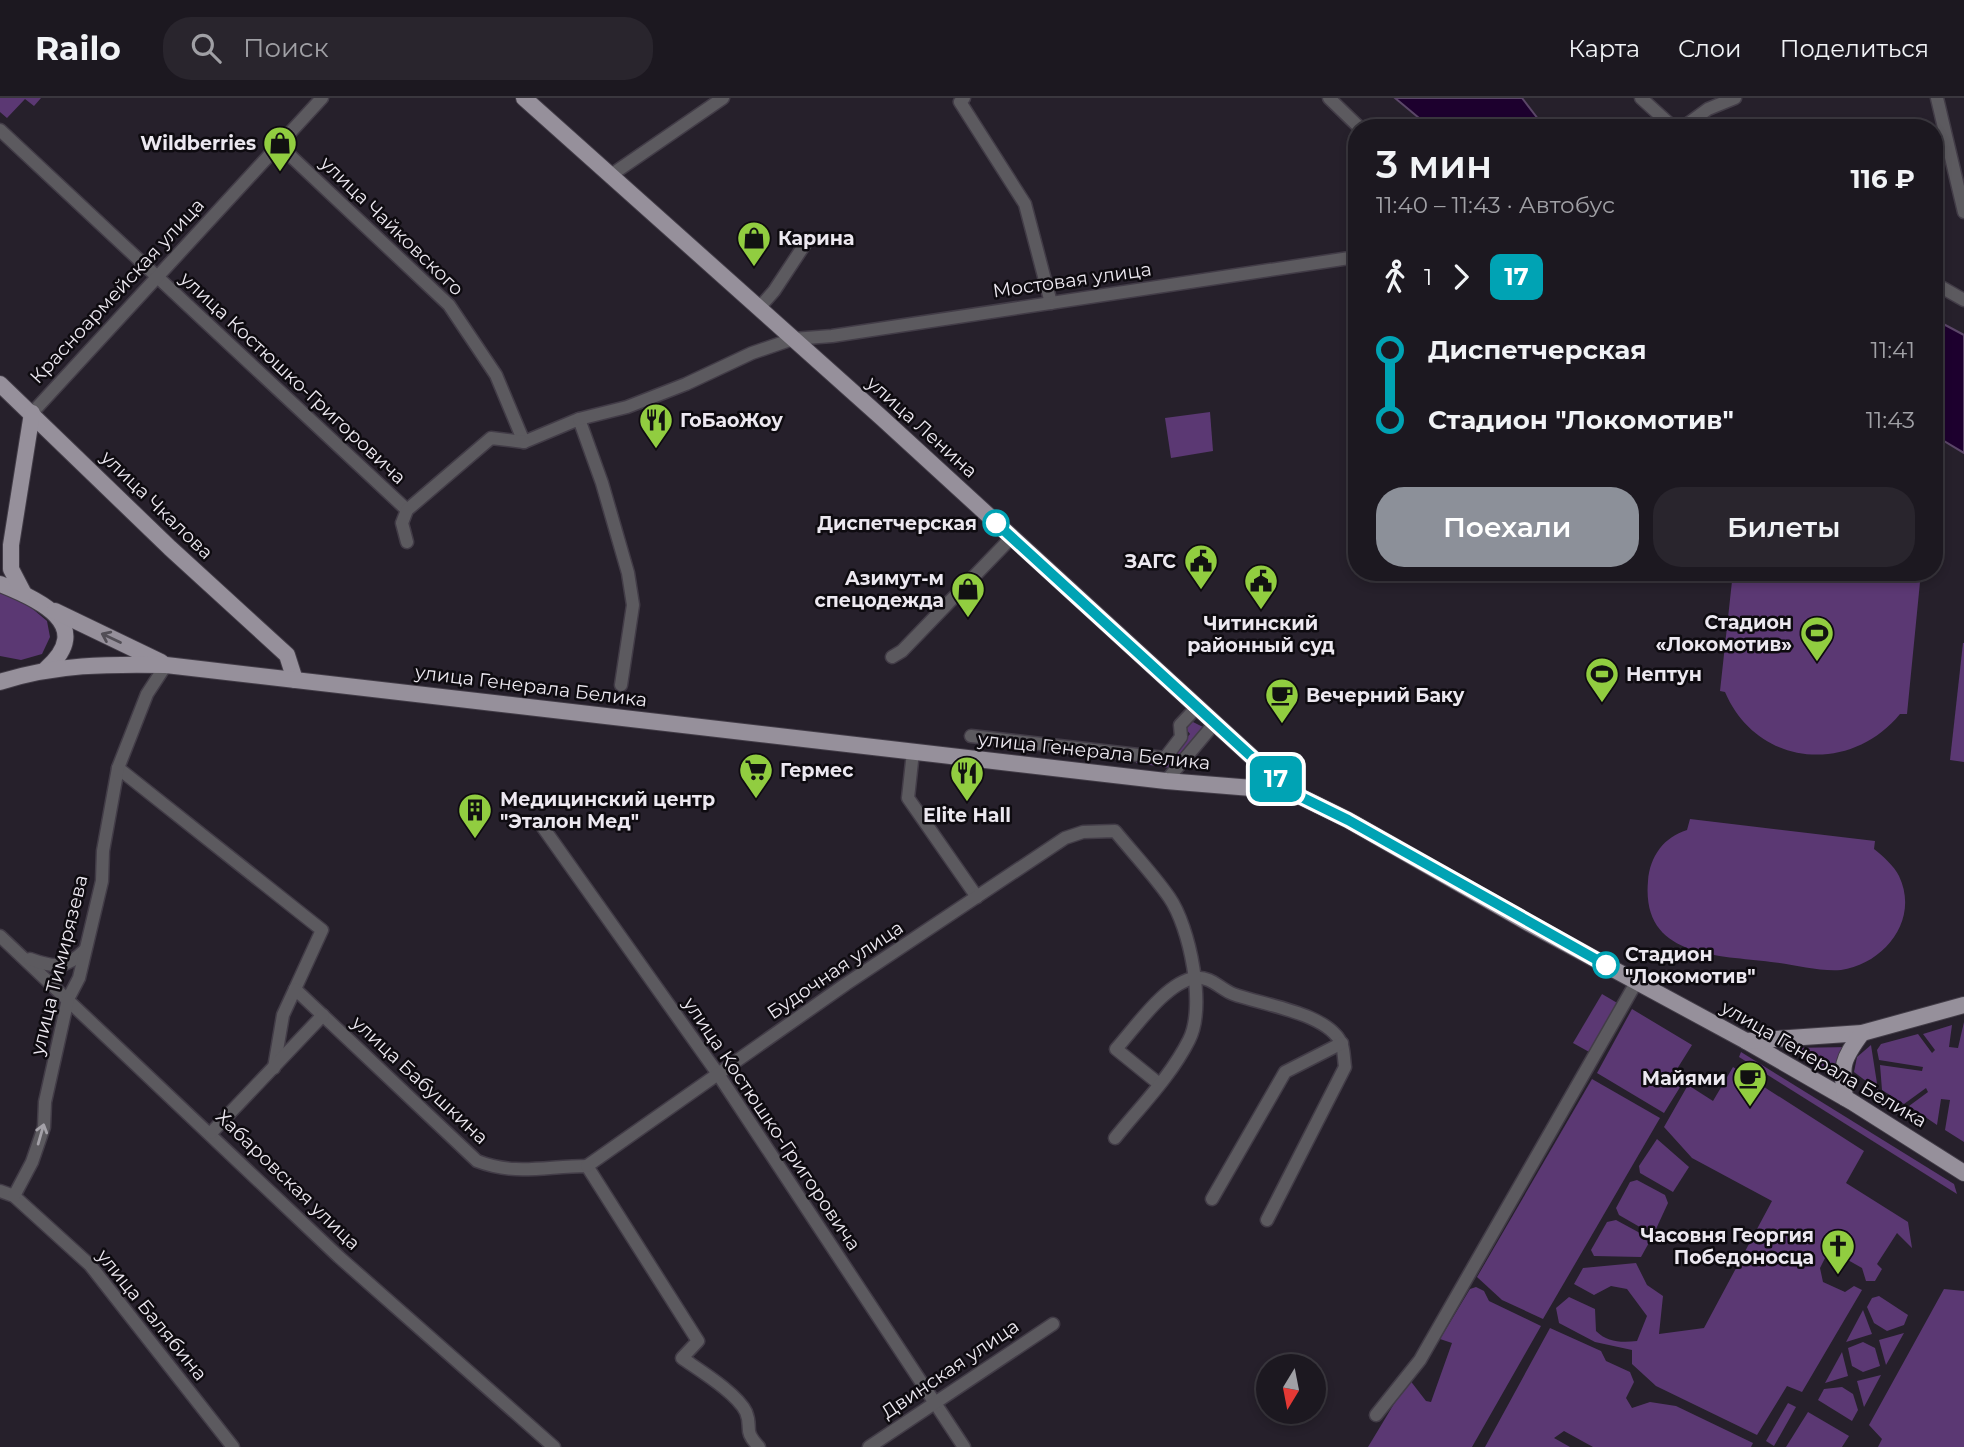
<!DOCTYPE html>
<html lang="ru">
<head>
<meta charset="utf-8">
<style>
	:root { --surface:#1c1820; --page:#29252d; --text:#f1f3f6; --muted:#a0a0a5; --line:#3a373e; --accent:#8c9099 }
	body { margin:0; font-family:Montserrat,sans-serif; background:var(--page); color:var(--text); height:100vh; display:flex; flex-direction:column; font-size:26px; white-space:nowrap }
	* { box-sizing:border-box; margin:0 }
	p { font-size:23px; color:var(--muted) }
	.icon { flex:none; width:38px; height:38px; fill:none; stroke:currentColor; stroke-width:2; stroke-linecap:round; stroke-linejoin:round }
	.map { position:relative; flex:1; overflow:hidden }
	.panel { position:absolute; left:1348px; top:21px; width:595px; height:462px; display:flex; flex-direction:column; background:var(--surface); border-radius:28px; box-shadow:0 4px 10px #0003,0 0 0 2px var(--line) }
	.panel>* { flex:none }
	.badge { padding:0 14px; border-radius:10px; font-size:24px; line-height:46px }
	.needle { width:46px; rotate:190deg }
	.fabs { position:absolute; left:1256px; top:1256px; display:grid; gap:14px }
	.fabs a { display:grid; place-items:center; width:70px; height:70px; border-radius:50%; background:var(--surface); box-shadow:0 4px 10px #0003,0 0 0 2px var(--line); font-size:35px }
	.map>.badge { position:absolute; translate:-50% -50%; box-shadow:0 0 0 4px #fff }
	.legs { display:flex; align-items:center; gap:10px; height:77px; padding:0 28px; font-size:23px }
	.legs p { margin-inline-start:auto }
	.headline { display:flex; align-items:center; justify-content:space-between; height:119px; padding:0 28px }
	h1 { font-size:38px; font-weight:600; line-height:52px }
	.cta { display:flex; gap:14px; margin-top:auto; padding:14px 28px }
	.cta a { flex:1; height:80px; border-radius:28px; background:var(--accent); color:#fff; font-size:28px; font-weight:600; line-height:80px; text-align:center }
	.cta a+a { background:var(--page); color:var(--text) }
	ul { padding:0 28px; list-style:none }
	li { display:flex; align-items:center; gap:24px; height:70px; font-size:26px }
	li i { display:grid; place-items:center; width:10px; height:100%; margin:0 9px; background:currentColor }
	li i::after { content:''; width:18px; height:18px; margin:-9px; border:5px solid; border-radius:50%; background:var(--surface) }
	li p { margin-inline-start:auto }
	li:first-child i { background:linear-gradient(#0000 50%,currentColor 0) }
	li:last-child i { background:linear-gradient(currentColor 50%,#0000 0) }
	header { display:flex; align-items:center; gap:42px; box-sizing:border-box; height:98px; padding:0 35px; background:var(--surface); border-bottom:2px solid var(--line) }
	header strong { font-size:33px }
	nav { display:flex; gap:38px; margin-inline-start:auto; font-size:24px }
	.search { width:490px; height:63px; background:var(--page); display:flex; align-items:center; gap:18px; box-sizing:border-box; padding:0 24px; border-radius:28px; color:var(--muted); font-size:26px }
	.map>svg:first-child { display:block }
	.green { fill:#5b3873 }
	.water { fill:#1d002e; stroke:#5b4668; stroke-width:2 }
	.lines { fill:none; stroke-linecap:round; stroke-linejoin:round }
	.minor-casing { stroke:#423c47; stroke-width:15 }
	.major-casing { stroke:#423c47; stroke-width:18 }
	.minor { stroke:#5c5a5f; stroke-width:12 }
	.major { stroke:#96909b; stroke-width:16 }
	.oneway { stroke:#524e56 }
	.oneway2 { stroke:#a4a1a8 }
	.line-1-casing { stroke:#fff; stroke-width:16 }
	.line-1 { stroke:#00a3b4; stroke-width:10 }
	.stop-1-dot { fill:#fff; stroke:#00a3b4; stroke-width:3.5 }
	.labels { text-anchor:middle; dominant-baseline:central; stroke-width:5; stroke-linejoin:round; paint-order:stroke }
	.poi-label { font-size:19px; font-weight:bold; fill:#ece8f0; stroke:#0e0b10; text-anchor:end }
	.street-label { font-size:19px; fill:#ece8f0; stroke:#0e0b10 }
	.stop-label { font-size:19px; font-weight:bold; fill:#ece8f0; stroke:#0e0b10; text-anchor:end }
</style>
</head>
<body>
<header>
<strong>Railo</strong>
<div class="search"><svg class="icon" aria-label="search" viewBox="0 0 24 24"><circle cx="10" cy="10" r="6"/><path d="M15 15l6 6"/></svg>Поиск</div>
<nav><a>Карта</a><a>Слои</a><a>Поделиться</a></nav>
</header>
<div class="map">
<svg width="1964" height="1349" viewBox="0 0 1964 1349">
	<rect width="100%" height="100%" fill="#26202b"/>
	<g class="green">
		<path d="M0,0H41L34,8L25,1L7,20L0,14Z"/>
		<path d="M1210,314L1213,353L1171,360L1165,320Z"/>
		<path d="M1733,474H1921L1907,616H1900C1850,677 1757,669 1725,594L1720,593Z"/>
		<path d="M0,495L28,507L47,523L50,539L42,556L21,562L0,558Z"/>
		<path d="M1963,545H1964V664L1950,662Z"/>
		<path d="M1191,623L1203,629L1202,634L1170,670L1136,665L1137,662L1164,666L1190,636L1186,631Z"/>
		<path d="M1690,721L1875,743L1874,751C1883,758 1894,768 1899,778C1920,822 1884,866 1841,872C1820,874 1792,866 1771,864C1717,857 1641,860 1648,783C1650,758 1664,739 1687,732Z"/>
		<path d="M1602,896L1619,906L1591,955L1573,945Z"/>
		<path d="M1632,911L1692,947L1672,979L1682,986L1664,1015L1597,975Z"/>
		<path d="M1964,924V1044L1945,1032L1950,1002L1941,1001L1937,1027L1909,1008L1928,994L1926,990L1904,1006L1882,992L1880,967L1922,973L1923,969L1879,962L1877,952L1881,946L1918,936L1932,955L1935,952L1923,936L1952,927L1949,949L1958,950Z"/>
		<path d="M1871,947L1878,992L1854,974L1857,959Z"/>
		<path d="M1850,949L1837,978L1790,950Z"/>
		<path d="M1741,954L1954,1086L1957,1096L1739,959Z"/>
		<path d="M1733,969L1864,1053L1846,1085L1908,1124L1912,1150L1897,1135L1877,1166L1882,1171L1875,1183H1866L1862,1170L1839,1157L1825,1160L1820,1170L1823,1184L1845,1194L1854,1188L1862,1192L1802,1294L1787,1288L1757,1337L1656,1288L1632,1266V1252L1595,1244L1559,1225L1556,1210L1569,1199L1595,1211L1596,1233C1607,1244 1621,1245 1637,1243L1647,1218L1627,1191L1611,1188L1594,1197L1574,1186L1583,1170L1636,1165L1647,1187L1663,1198L1659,1236L1704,1230L1772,1103L1692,1060L1664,1029L1688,987L1713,1003Z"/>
		<path d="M1592,981L1660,1020L1543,1221L1502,1202L1477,1179Z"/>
		<path d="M1657,1041L1689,1069L1673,1094L1640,1075L1639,1068Z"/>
		<path d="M1637,1082L1665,1097L1668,1105L1656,1131L1645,1132L1619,1117L1616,1110L1630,1084Z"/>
		<path d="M1616,1122L1651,1141L1641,1159L1594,1158L1591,1152L1607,1124Z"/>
		<path d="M1476,1189L1484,1193L1489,1203L1541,1228L1472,1349H1368L1409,1281L1426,1303L1431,1304L1452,1245L1440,1241L1470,1191Z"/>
		<path d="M1944,1191L1964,1193V1349H1878L1882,1341L1869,1327Z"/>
		<path d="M1879,1198L1908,1217L1904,1227L1887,1233L1874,1225L1867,1209L1872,1200Z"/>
		<path d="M1863,1212L1872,1236L1846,1244Z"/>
		<path d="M1550,1230L1601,1253L1606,1263L1630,1274L1634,1284L1626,1300L1632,1310L1650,1304L1676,1308L1753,1345L1751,1349H1593L1564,1333L1554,1340L1570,1349H1485Z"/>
		<path d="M1904,1235L1886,1267L1879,1242Z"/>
		<path d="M1863,1244L1875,1250L1880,1268L1863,1274L1852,1268L1848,1250Z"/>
		<path d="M1842,1254L1848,1278L1825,1285Z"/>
		<path d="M1881,1277L1864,1309L1857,1283Z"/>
		<path d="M1842,1289L1853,1296L1858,1312L1852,1323L1818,1302L1824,1291Z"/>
		<path d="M1788,1305L1796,1309L1774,1348L1766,1343Z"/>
		<path d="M1808,1314L1849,1338L1842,1349H1786Z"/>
	</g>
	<g class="water">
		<path d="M1395,0H1522L1545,30H1431Z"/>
		<path d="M1934,221L1964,237V355L1934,337Z"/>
	</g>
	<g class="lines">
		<g class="minor-casing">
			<g id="minor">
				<path d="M964,0L960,4L1025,106L1051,205"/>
				<path d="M1329,0L1360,30"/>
				<path d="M1641,0L1674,30"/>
				<path d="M1937,0L1964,114"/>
				<path d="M1682,30L1708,11L1735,0"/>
				<path d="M0,32L407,412"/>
				<path d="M279,47L449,207L496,277L524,344L579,321L602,385L628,475L633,507L621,587"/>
				<path d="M611,77L723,0"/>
				<path d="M1934,185L1964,202"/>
				<path d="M759,210L774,193L805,146"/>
				<path d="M32,315L322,0"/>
				<path d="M579,321L627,309L686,286L752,255L793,241L832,238L1356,159"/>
				<path d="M407,444L402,425L407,412L491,340L524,344"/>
				<path d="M892,559L902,553L1012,439"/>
				<path d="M971,638L1165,660L1181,639L1180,627L1196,610"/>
				<path d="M913,654L908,700L977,799"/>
				<path d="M118,670L322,832L295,891L477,1063C516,1078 546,1068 587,1068L698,1243L682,1260C699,1272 737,1295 746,1314C753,1331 742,1331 759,1349"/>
				<path d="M1166,683L1214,626"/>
				<path d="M542,728L718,976L964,1349"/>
				<path d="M0,838L339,1159L554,1349"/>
				<path d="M30,861C55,870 66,871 85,852"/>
				<path d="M274,970L283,917L295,891"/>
				<path d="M1158,985L1116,951C1135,930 1166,884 1195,880C1211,878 1220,891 1233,896C1262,907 1330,915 1342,947C1344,954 1344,962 1345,969L1267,1122"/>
				<path d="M211,1035L323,917"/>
				<path d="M587,1068L846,886L1065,740L1083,734L1115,733C1133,755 1153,776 1169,799C1190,829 1206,909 1189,942C1171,978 1140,1009 1115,1040"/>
				<path d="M0,1093L14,1098L90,1167L233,1349"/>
				<path d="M14,1098L32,1064L44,1029L45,1004L68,901L79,880L102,783L103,753L118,670L147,596L166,567"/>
				<path d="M1212,1101L1285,974L1342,945"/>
				<path d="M1376,1317L1420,1262L1637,883"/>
				<path d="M869,1349L1053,1226"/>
			</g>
		</g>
		<g class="major-casing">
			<g id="major">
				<path d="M524,0L882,320L1289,693"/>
				<path d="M0,286L170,450L287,557L295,582"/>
				<path d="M0,486C38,501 96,527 46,571"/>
				<path d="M24,496L11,471V447L32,315"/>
				<path d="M55,513L161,564"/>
				<path d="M0,584C55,566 109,566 166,567L1166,683L1289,693L1348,722L1530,826L1746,943L1852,1004L1964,1075"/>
				<path d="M1746,943L1862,935L1964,907"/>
				<path d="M1845,1000C1841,967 1842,962 1862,935"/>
			</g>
		</g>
		<use href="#minor" class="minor"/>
		<use href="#major" class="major"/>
	</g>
	<defs><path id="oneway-shaft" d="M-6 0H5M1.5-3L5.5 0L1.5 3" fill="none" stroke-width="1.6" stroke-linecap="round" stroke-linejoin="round" transform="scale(1.75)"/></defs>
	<use class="oneway" href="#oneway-shaft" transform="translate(111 540) rotate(-155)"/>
	<use class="oneway2" href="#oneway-shaft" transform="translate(41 1036) rotate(-74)"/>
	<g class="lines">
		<g class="line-1-casing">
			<path id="line-1" d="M996,425L1289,693L1348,722L1606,867"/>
		</g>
		<use href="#line-1" class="line-1"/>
	</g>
	<defs>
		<g id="shop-pin" transform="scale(1.75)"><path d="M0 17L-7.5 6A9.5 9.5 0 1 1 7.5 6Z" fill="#91cd40" stroke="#0e0b10"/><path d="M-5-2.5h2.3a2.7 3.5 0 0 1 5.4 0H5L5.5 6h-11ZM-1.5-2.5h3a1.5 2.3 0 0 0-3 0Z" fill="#111"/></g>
		<g id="restaurant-pin" transform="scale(1.75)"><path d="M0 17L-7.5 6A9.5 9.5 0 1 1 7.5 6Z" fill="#91cd40" stroke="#0e0b10"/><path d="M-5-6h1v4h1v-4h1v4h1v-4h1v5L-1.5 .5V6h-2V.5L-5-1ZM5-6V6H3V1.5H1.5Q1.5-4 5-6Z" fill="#111"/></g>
		<g id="civic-pin" transform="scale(1.75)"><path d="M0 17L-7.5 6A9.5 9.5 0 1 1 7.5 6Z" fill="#91cd40" stroke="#0e0b10"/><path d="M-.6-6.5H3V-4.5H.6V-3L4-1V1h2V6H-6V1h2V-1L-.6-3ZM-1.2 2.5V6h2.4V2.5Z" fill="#111"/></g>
		<g id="stadium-pin" transform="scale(1.75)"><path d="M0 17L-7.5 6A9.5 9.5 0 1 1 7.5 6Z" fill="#91cd40" stroke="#0e0b10"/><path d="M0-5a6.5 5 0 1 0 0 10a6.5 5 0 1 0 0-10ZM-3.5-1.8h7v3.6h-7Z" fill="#111"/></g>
		<g id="cafe-pin" transform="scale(1.75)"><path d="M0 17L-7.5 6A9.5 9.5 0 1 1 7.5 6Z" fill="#91cd40" stroke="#0e0b10"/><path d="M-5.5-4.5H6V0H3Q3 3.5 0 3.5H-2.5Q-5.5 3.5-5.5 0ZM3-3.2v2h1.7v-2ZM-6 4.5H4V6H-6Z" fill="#111"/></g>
		<g id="supermarket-pin" transform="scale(1.75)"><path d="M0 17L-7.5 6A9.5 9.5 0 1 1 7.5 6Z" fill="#91cd40" stroke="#0e0b10"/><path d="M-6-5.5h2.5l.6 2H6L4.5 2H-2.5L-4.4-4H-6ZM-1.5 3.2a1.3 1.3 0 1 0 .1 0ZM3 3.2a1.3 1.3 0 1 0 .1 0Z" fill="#111"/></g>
		<g id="building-pin" transform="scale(1.75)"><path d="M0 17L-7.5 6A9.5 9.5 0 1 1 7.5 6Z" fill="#91cd40" stroke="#0e0b10"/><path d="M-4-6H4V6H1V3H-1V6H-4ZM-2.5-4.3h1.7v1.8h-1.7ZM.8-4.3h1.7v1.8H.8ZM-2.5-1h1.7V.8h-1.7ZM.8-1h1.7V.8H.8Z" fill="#111"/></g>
		<g id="church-pin" transform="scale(1.75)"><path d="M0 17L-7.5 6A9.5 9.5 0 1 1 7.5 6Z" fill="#91cd40" stroke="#0e0b10"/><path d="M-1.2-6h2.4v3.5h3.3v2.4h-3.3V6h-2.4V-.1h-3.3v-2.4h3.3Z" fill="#111"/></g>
	</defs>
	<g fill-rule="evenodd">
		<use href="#shop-pin" x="280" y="45"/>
		<use href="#shop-pin" x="754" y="140"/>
		<use href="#restaurant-pin" x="656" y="322"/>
		<use href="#civic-pin" x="1201" y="463"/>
		<use href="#civic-pin" x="1261" y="483"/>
		<use href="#shop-pin" x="968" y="491"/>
		<use href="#stadium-pin" x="1817" y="535"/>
		<use href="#stadium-pin" x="1602" y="576"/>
		<use href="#cafe-pin" x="1282" y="597"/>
		<use href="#supermarket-pin" x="756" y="672"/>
		<use href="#restaurant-pin" x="967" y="675"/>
		<use href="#building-pin" x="475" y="712"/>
		<use href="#cafe-pin" x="1750" y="980"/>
		<use href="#church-pin" x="1838" y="1148"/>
	</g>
	<g class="stop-1-dot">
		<circle cx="996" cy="425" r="12"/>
		<circle cx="1606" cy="867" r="12"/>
	</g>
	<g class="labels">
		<g class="poi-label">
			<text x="256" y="45">Wildberries</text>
			<text x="778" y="140" text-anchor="start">Карина</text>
			<text x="680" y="322" text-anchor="start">ГоБаоЖоу</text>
			<text x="1176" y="463">ЗАГС</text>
			<text x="944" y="480">Азимут-м<tspan x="944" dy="22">спецодежда</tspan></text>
			<text x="1792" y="524">Стадион<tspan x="1792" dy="22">«Локомотив»</tspan></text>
			<text x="1261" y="525" text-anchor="middle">Читинский<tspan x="1261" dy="22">районный суд</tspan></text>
			<text x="1626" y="576" text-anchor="start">Нептун</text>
			<text x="1306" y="597" text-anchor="start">Вечерний Баку</text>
			<text x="780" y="672" text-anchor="start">Гермес</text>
			<text x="500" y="701" text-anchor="start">Медицинский центр<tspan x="500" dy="22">"Эталон Мед"</tspan></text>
			<text x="967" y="717" text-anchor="middle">Elite Hall</text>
			<text x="1726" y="980">Майями</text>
			<text x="1814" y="1137">Часовня Георгия<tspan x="1814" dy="22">Победоносца</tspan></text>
		</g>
		<g class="street-label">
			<text transform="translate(392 128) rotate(44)">улица Чайковского</text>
			<text transform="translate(1072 182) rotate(-8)">Мостовая улица</text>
			<text transform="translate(117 193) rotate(-47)">Красноармейская улица</text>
			<text transform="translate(293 280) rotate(43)">улица Костюшко-Григоровича</text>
			<text transform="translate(922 329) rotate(42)">улица Ленина</text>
			<text transform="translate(157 407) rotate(44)">улица Чкалова</text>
			<text transform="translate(531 588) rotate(7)">улица Генерала Белика</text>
			<text transform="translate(1094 653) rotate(6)">улица Генерала Белика</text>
			<text transform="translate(59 867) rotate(-76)">улица Тимирязева</text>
			<text transform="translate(835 872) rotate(-34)">Будочная улица</text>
			<text transform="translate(1824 966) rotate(30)">улица Генерала Белика</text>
			<text transform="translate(420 982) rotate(43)">улица Бабушкина</text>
			<text transform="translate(772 1026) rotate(56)">улица Костюшко-Григоровича</text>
			<text transform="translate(288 1082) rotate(44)">Хабаровская улица</text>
			<text transform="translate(152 1217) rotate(51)">улица Балябина</text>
			<text transform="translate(950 1271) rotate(-34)">Двинская улица</text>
		</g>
		<g class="stop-label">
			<text x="977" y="425">Диспетчерская</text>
			<text x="1625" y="856" text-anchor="start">Стадион<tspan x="1625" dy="22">"Локомотив"</tspan></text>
		</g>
	</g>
</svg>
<div class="fabs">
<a><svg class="needle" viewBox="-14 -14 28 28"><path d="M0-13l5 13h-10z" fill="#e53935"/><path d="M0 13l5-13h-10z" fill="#a0a0a5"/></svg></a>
</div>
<b class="badge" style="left:1276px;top:681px;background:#00a3b4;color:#fff">17</b>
<section class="panel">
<div class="headline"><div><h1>3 мин</h1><p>11:40 – 11:43 · Автобус</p></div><b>116 ₽</b></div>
<div class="legs"><svg class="icon" aria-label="walk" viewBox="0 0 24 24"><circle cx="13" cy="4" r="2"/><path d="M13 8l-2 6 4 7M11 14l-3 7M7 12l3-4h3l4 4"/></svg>1<svg class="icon" aria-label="forward" viewBox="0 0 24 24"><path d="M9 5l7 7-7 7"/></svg><b class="badge" style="background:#00a3b4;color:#fff">17</b></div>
<ul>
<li><i style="color:#00a3b4"></i><b>Диспетчерская</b><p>11:41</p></li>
<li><i style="color:#00a3b4"></i><b>Стадион &quot;Локомотив&quot;</b><p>11:43</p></li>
</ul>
<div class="cta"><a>Поехали</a><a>Билеты</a></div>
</section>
</div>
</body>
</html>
